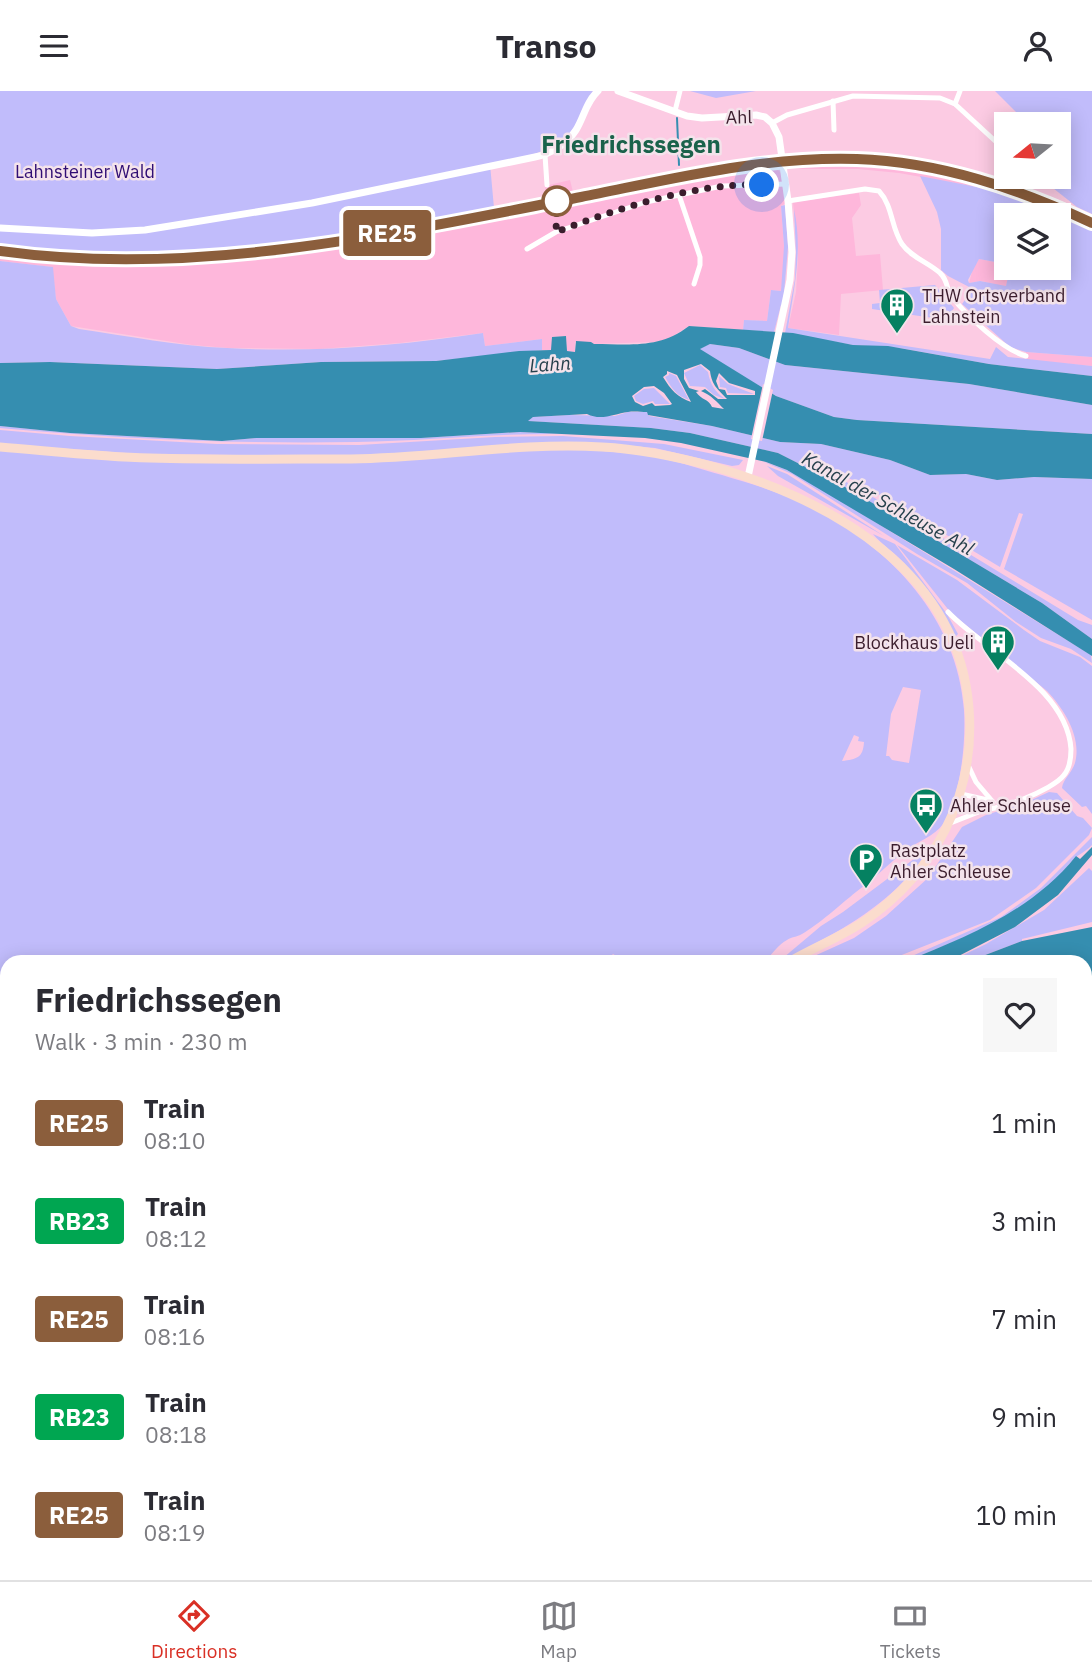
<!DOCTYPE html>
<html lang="en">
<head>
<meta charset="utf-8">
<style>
	:root { --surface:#fff; --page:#f7f7f7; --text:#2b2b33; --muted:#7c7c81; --line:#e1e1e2; --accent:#d93025 }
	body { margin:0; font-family:"IBM Plex Sans",sans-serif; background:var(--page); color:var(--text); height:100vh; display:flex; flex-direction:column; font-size:26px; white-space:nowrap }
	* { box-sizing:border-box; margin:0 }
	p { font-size:23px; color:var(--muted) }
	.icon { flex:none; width:38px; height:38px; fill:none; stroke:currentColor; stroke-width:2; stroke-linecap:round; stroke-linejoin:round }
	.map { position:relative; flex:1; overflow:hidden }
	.sheet { position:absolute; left:0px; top:864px; width:1092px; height:625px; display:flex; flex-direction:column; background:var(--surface); border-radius:21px 21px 0 0; box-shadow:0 4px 18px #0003 }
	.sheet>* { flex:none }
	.badge { padding:0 14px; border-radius:5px; font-size:24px; line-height:46px }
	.needle { width:46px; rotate:252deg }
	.fabs { position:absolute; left:994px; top:21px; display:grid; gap:14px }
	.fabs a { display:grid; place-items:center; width:77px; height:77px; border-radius:0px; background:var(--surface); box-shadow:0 4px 18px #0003; font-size:35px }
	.you { position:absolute; width:35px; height:35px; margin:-18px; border:5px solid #fff; border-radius:50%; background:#1a73e8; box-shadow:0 0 0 10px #1a73e833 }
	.map>.badge { position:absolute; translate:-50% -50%; box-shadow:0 0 0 4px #fff }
	.round { display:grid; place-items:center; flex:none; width:74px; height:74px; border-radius:0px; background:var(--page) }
	.headline { display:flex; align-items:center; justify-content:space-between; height:119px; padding:0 35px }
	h1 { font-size:33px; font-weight:700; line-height:52px }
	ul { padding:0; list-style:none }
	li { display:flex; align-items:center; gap:21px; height:98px; padding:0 35px }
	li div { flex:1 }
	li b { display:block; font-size:26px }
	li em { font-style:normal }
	li .badge { min-width:77px; font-weight:700; text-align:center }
	header { display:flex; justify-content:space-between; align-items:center; height:91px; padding:0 35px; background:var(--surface); font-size:32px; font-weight:700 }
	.tab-bar { display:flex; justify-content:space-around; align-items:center; height:98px; border-top:2px solid var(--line); background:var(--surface); font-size:19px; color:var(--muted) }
	.tab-bar a { display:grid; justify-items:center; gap:4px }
	.tab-bar .current { color:var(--accent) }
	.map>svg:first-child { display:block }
	.built { fill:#feb7db }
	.green { fill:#c1bcfb; fill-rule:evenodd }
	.water { fill:#358eb0; fill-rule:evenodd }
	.pier { fill:#fccbe3 }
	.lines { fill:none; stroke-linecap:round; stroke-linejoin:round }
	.stream { stroke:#358eb0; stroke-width:2 }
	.minor { stroke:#fff; stroke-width:5 }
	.tertiary { stroke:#fff; stroke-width:7 }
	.primary { stroke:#fbdccd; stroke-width:9 }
	.rail { stroke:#815c6f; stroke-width:2; stroke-dasharray:12 12; stroke-linecap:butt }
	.line-casing { stroke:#fff; stroke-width:16 }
	.line { stroke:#8b5e3c; stroke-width:10 }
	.walk { stroke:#3b1d2d; stroke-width:7; stroke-dasharray:0 12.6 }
	.stop-dot { fill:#fff; stroke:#8b5e3c; stroke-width:3.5 }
	.labels { text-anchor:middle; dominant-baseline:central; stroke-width:5; stroke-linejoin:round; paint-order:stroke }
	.street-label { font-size:18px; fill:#3b1d2d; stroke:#f4e3eb }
	.park-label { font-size:18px; fill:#300e74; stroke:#f4e3eb }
	.poi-label { font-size:18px; fill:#3b1d2d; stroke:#f4e3eb; text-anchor:start }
	.water-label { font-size:19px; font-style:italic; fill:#26404c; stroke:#f4e3eb }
	.district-label { font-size:24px; font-weight:bold; fill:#1a624b; stroke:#f4e3eb }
</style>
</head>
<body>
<header><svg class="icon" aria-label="menu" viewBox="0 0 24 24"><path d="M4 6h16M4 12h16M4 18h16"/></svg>Transo<svg class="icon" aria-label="person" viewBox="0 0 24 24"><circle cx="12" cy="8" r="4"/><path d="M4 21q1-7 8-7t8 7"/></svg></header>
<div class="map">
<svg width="1092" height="1489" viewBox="0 0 1092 1489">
	<rect width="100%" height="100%" fill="#fccbe3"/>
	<g class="built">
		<path d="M836,63L876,65L952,76L985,84L1039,104L1092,127V140L1012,106L982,97L899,82L858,78H789L788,66Z"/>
		<path d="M776,64L777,78L781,82L785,113L781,115L784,155V181L781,200L771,199L767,230L744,229L743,239L689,235L667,249L654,251L594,253L591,251H575V261L567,260L566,245L552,246V259H542V248L485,255L483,242L400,252L320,258L228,257L192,254L71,235L56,208L52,176L0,170V154L53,160L162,163L324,146L546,106L545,95L570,89L573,101L702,74Z"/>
		<path d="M859,102L861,114L852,127L856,165L880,163L883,199L841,203L839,244L788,237L796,201L798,166L793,111Z"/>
		<path d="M979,168L1006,173V177H1010L1006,196L981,190L969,192L973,177Z"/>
		<path d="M1026,261L1092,266V275L1026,269Z"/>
	</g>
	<g class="green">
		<path d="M0,0H593C586,11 582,24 575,35C559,63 519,66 490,73L494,117C331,145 165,178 0,154Z"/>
		<path d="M690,0H756L716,7Z"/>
		<path d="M995,0H1092V123L1077,116L1039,86H1059V33H1019L1016,21Z"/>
		<path d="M920,85L982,97L1012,106L1057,124H1006V173L979,168L968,189L969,192L980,190L1006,195L1010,177H1059V125L1092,140V266L1026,261L1010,256L962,213L973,198L948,185L941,179V138L937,121Z"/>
		<path d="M785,114L788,156L783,214H781L774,241L743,239L744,229L767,230L771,199L781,200L784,155L781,115Z"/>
		<path d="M794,118C803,159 794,197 788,237L990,268L996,256L1008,266L1092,275V285L989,273L900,257L853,254L785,242L795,188L796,162Z"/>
		<path d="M0,170L53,176L56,208L71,235L79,238C128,245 178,255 227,257C312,262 399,255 483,242L485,255L542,248V259L436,270L321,271L217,278L50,271L0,272Z"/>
		<path d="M935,194L954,217L950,223L940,228L872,218V213L880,212L879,199Z"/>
		<path d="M710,253L739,257L785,274L969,293L1092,314V343L857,329L834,326L776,305L699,258Z"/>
		<path d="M700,274L708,281C710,293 715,301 725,308L714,304L705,296L690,295L684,282Z"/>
		<path d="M669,282L676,285L689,309C677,305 672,298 665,286L669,284Z"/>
		<path d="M719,285L728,293L754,303L728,302L726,297L720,296Z"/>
		<path d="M654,297L670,313H655L653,310L643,313L636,310L634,305L644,298Z"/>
		<path d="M628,321H647L649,325L712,335L780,351L821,353L890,369L930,384L966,383L997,389L1034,386L1092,388V529L1004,478L1023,423L1019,422L1000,476L858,391L843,385L841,388L915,430L1078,529L1092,534V548L1042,512L962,464L845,396L778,362L690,342L651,337L527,330L533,326L569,324L615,325Z"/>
		<path d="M0,335L70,342L222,350L256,347H421L520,341L564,343C494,342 425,350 356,351C237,353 118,348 0,337Z"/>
		<path d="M0,339L70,345L217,353L359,354L495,346L563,345L664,353L743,369L739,374L732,375L655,357L609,353L343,365L140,363L0,353Z"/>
		<path d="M571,358C599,360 627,361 655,366C677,370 700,378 722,384C748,392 777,400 802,412C885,451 957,523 964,619C966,652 961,704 943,733C935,745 916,751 905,760C887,774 874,788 856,801C841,813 818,834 802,843C797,846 791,846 787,849C778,854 771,864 765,871H625V870L613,863L604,872H7V1482H449V1489H0V359L165,371ZM903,596L921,599L909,672L892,669L889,665H886L891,623ZM854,644L859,646L858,650L864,651C863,667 857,668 842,670Z"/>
		<path d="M762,370L787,379L823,399L1091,564L1092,572L1071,558L1041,547L1016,531L967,492L917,463L792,383Z"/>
		<path d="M767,375L787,383L884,445L778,385Z"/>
		<path d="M873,443L895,453L947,523L958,543L955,546C942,519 926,495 905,473C895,462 881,453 873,443Z"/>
		<path d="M897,454L957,489L1024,539L1040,550L1080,566L1092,575V723L1086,715L1082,716L1062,697C1063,688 1072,682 1075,672C1082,646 1064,618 1047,600L951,522Z"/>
		<path d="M1049,701L1057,702L1077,725L1083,727L1092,737L1089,744L1036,797L990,829L884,871H801L854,847L886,825L928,787L962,736L986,724L1027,711Z"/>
		<path d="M1092,746V754C1085,761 1079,763 1073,769C1063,780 1055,791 1043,800C1002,833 953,851 905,871L896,872L1001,826L1041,797Z"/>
		<path d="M926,759L928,761C899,802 862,828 818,851C807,857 795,865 783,867L821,835L843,821Z"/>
		<path d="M1089,777L1092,780V831L1022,848V850L967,871L947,872L986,853L1044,819Z"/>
		<path d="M1092,919V1122H1085V921Z"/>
		<path d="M1085,1243L1092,1258V1457L1085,1463Z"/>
		<path d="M538,1482H637L638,1489H539Z"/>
	</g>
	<g class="water">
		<path d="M689,235L793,242L853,254L888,255L989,273L1092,285V314L969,293L785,274L739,257L710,253L700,258L776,305L834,326L857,329L1092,343V388L1034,386L997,389L966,383L930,384L890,369L821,353L780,351L712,335L648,324L647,321C641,321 634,320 628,321C614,323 601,330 587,323L533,326L528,330L651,337L690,342L778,362L845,396L962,464L1042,512L1092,548V565L954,478L787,379L766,371L681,352L645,347L520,341L421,347H256L222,350L70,342L0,335V272L50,271L217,278L321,271L436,270L519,260L551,259L552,246L566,245L567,260L575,261L576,250L591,251L594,253C630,253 659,258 689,235ZM701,273L710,280C712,295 718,298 727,308H718L705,298L701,300C711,304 717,311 724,318L712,316C709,308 701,309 696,301L699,300L689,297L684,288V279ZM667,280L677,284L691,311C677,306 671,299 663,286L667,283ZM719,282L729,292L755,300V304H727L725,299L719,298L716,290ZM654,295L664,302L672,313L670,314L655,315L652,312L643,315L635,311L632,305L644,296Z"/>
		<path d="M1092,756V764L1058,804L1015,836L947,871H905C968,845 1032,820 1076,765L1080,768Z"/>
		<path d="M1092,836V888L1085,890V872L967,871L1022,850Z"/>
		<path d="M474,1482H538L539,1489H475Z"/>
	</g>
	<path class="pier" d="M763,293L773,299L762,350L751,348Z"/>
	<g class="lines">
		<g class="stream">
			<path d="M677,27L679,74"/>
			<path d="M398,1489L422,1482"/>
		</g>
		<g class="minor">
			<path d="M833,10L834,39"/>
			<path d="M955,13L960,0"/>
			<path d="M675,20L680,0"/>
			<path d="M772,32L787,24L853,5L940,7L955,13L1006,60"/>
			<path d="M545,64L547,94"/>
			<path d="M679,104L700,166V174L694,193"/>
			<path d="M788,110L865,98L879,100C893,115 891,137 902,153C912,167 928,171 940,182C948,189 946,198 952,206C967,225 1003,259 1026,265"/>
			<path d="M527,158L556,141L646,111L722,95L786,93"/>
			<path d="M948,521C986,561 1067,597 1071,658C1071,667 1070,677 1064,684C1053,699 993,723 975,718C967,715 964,710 961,703"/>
			<path d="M968,674L976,691L993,711"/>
			<path d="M961,703L992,710"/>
			<path d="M948,733L981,720"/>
			<path d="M730,1482L735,1489"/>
			<path d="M675,1489V1482"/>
		</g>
		<g class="tertiary">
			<path d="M618,0L687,25L702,27L756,24L765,26L772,32L779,46L788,110L792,161L790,189L748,386"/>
			<path d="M0,137L92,142L145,139L312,112L535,66C551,63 567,53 576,39C584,26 586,11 598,0"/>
		</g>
		<g class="primary">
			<path d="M0,356C50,360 100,366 150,367C217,369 285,368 351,368C435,367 518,351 602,356C641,358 678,366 715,376C833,410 958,481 969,617C976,704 934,783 863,831C839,847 812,857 787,872"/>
			<path d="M454,1482V1489"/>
		</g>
		<g class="rail">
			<path d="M0,164C157,185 317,164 471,133C524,123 577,112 630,101C705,85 779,70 856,73C940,76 1017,102 1092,136"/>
			<path d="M1085,908L1092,906"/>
			<path d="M641,1482L642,1489"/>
		</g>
	</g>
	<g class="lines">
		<g class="line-casing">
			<path id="line" d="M0,160C195,187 390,143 581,106C672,88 763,65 857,68C940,71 1017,97 1092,132"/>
		</g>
		<use href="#line" class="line"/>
		<path class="walk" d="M557,110L556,141C616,118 698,91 762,94"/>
	</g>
	<defs>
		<g id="building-pin" transform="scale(1.75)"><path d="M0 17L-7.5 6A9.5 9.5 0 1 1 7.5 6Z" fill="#058161" stroke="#f4e3eb"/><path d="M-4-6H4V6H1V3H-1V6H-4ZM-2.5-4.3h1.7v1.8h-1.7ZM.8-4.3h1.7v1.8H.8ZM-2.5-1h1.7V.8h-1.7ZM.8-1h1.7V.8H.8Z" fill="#fff"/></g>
		<g id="bus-pin" transform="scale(1.75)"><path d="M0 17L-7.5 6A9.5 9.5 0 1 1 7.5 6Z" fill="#058161" stroke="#f4e3eb"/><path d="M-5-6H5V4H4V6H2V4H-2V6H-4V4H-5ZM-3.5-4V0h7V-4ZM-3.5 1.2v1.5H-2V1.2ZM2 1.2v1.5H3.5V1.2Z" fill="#fff"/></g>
		<g id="parking-pin" transform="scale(1.75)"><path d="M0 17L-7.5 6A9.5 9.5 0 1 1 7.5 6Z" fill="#058161" stroke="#f4e3eb"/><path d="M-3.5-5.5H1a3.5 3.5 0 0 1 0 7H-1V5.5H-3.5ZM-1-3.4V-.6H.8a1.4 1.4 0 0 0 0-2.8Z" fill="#fff"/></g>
	</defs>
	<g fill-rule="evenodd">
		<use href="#building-pin" x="897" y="214"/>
		<use href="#building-pin" x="998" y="551"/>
		<use href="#bus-pin" x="926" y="714"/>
		<use href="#parking-pin" x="866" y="769"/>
	</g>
	<circle class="stop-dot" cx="557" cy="110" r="14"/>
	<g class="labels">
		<g class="street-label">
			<text transform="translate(739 26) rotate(-1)">Ahl</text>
		</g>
		<g class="park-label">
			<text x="85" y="80">Lahnsteiner Wald</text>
		</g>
		<g class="poi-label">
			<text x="922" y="204">THW Ortsverband<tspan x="922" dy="21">Lahnstein</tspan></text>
			<text x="974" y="551" text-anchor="end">Blockhaus Ueli</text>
			<text x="950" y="714">Ahler Schleuse</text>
			<text x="890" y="759">Rastplatz<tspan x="890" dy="21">Ahler Schleuse</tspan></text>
		</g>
		<g class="water-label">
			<text transform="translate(550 273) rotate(-4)">Lahn</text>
			<text transform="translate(888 412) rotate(29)">Kanal der Schleuse Ahl</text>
		</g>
		<g class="district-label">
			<text x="631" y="53">Friedrichssegen</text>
		</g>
	</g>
</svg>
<div class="fabs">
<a><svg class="needle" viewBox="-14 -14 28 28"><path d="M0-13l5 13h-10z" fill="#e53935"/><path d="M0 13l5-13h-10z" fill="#7c7c81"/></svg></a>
<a><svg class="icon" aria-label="layers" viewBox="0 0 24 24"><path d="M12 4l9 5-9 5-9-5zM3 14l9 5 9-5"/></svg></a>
</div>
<div class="you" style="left:762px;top:94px"></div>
<b class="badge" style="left:387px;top:142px;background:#8b5e3c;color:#fff">RE25</b>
<section class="sheet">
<div class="headline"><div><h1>Friedrichssegen</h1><p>Walk · 3 min · 230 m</p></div><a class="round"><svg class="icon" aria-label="heart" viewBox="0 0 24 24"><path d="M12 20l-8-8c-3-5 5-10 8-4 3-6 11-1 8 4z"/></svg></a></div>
<ul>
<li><span class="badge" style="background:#8b5e3c;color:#fff">RE25</span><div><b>Train</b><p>08:10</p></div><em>1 min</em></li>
<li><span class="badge" style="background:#00a651;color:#fff">RB23</span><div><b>Train</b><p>08:12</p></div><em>3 min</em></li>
<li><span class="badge" style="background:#8b5e3c;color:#fff">RE25</span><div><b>Train</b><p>08:16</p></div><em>7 min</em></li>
<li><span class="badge" style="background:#00a651;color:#fff">RB23</span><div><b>Train</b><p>08:18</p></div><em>9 min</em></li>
<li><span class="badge" style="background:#8b5e3c;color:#fff">RE25</span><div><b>Train</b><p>08:19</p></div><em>10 min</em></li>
</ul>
</section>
</div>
<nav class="tab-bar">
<a class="current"><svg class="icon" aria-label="directions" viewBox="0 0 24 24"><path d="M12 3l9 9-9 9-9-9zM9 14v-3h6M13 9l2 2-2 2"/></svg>Directions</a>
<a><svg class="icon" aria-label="map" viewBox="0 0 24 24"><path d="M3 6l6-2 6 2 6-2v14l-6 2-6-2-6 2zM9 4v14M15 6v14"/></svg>Map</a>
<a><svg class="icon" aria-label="tickets" viewBox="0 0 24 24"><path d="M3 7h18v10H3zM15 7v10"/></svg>Tickets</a>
</nav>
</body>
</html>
